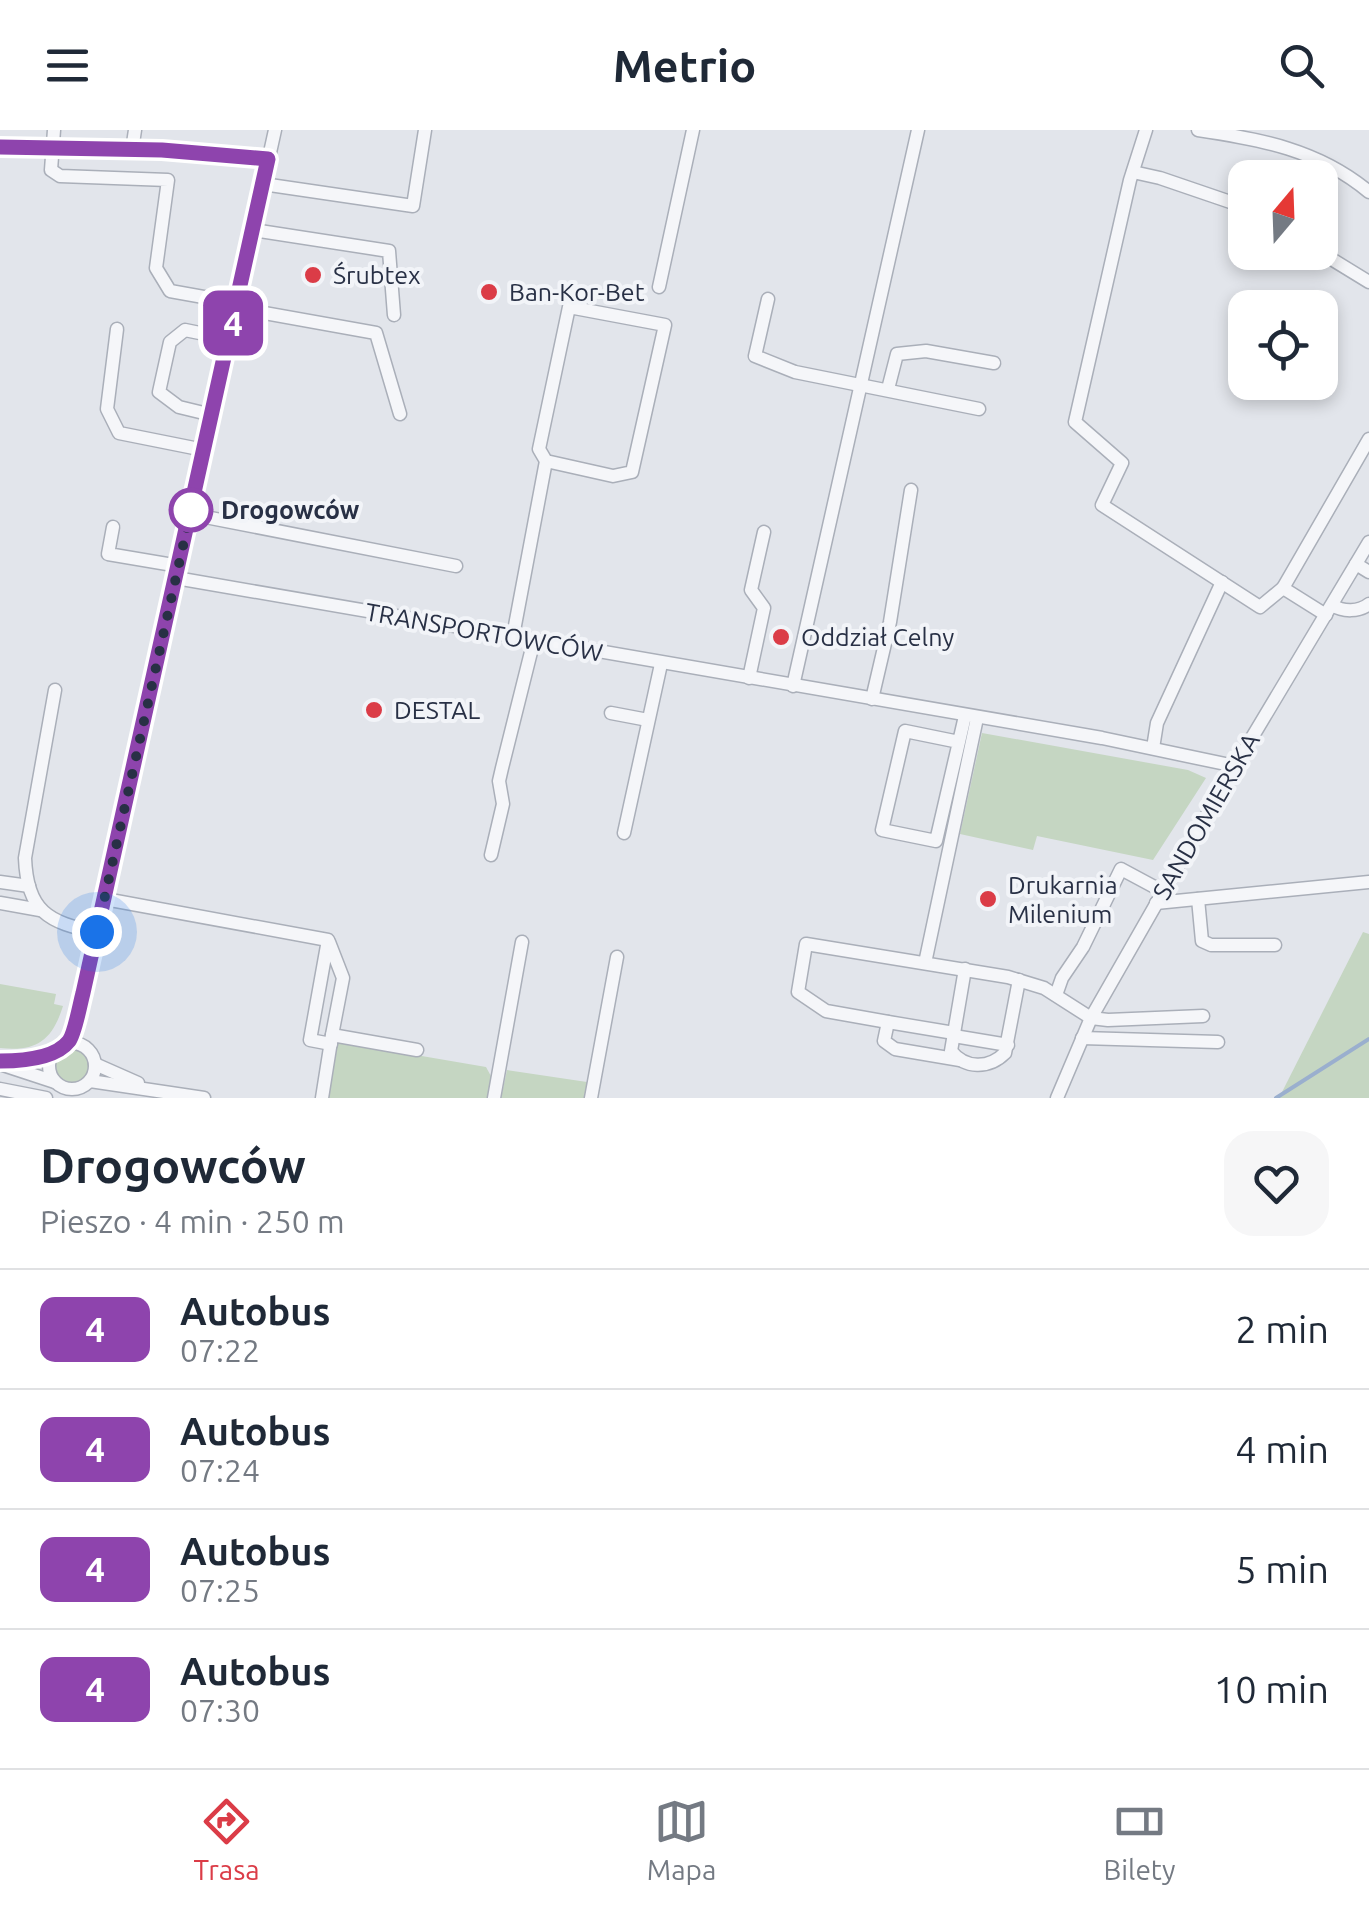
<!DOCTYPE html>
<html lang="pl">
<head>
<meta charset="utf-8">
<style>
	:root { --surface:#fff; --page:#f6f6f7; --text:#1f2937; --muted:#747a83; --line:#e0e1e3; --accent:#db3c47 }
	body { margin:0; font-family:Ubuntu,sans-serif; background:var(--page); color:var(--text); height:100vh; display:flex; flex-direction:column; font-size:38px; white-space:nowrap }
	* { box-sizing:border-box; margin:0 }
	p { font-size:32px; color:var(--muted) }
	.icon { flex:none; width:55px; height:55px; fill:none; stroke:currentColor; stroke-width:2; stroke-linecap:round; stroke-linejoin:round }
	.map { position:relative; height:968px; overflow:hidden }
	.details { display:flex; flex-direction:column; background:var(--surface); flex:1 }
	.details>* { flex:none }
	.badge { padding:0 20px; border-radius:15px; font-size:35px; line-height:65px }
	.needle { width:65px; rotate:19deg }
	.tools { position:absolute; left:1228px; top:30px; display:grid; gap:20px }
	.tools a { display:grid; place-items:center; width:110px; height:110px; border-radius:20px; background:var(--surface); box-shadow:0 5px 15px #0003; font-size:50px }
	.you { position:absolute; width:50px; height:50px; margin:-25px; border:8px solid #fff; border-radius:50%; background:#1a73e8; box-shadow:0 0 0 15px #1a73e833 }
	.map>.badge { position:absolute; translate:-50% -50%; box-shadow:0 0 0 5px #fff }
	.round { display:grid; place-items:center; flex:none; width:105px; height:105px; border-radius:30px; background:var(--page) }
	.summary { display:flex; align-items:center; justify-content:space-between; height:170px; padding:0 40px }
	h1 { font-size:48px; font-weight:700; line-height:75px }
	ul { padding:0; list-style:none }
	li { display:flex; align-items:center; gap:30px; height:120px; padding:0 40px; border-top:2px solid var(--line) }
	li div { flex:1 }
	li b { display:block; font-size:38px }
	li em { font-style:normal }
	li .badge { min-width:110px; font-weight:700; text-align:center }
	header { display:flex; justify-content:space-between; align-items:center; height:130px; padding:0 40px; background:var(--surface); font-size:45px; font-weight:700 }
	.tab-bar { display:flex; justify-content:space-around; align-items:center; height:140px; border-top:2px solid var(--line); background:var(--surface); font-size:28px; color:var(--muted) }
	.tab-bar a { display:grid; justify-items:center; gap:5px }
	.tab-bar .active { color:var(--accent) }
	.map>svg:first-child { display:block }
	.green { fill:#c5d6c2 }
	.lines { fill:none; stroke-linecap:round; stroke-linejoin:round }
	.stream { stroke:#9aafce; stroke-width:4 }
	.minor-casing { stroke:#aaafb9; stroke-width:15 }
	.minor { stroke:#f5f6f9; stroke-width:12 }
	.line-casing { stroke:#fff; stroke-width:22 }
	.line { stroke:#8e44ad; stroke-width:15 }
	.walk { stroke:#283045; stroke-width:10; stroke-dasharray:0 18 }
	.poi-dot { fill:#db3c47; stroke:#f2f4f8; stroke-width:4 }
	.stop-dot { fill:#fff; stroke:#8e44ad; stroke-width:5 }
	.labels { text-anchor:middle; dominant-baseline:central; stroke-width:8; stroke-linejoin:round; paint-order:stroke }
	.poi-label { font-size:25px; fill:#283045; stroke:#f2f4f8; text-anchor:start }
	.stop-label { font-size:25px; font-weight:bold; fill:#283045; stroke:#f2f4f8; text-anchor:start }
	.street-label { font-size:25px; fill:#283045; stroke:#f2f4f8 }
</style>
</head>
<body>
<header><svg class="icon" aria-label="menu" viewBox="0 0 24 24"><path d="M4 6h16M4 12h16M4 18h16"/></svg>Metrio<svg class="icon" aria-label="search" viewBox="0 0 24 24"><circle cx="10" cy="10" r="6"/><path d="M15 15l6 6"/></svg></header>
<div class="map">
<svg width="1369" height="968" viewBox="0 0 1369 968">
	<rect width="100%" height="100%" fill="#e2e5eb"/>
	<g class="green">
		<path d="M982,603L1188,640L1206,648L1153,730L1037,706L1033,720L960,704Z"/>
		<path d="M1363,802L1369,804V968H1279Z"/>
		<path d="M0,854L56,864L54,874L63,876C52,911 36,922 0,918Z"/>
		<path d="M334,911L486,937L492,948L488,968H325Z"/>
		<circle cx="72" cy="936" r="19"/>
		<path d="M507,940L587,952L585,968H501Z"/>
	</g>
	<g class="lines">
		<path class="stream" d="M1276,968L1369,909"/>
		<g class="minor-casing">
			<g id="minor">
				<path d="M54,0L51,40L60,46L168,50L156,138L170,161L237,173"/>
				<path d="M1146,0L1130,50L1075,292L1122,333L1102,375L1260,477L1283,458"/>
				<path d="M1198,0C1260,9 1319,20 1369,62"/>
				<path d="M0,17L162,21L268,29"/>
				<path d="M132,20L135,0"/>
				<path d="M1133,42L1160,48L1245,77"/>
				<path d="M263,54L413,76L425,0"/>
				<path d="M253,100L389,121L394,185"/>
				<path d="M1320,122L1369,152"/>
				<path d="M659,157L693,0"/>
				<path d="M768,169L755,226L795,242L979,279"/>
				<path d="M236,178L376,203L400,284"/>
				<path d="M117,199L107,279L119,303L204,320"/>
				<path d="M888,259L897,224L926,221L994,233"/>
				<path d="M212,285L179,277L159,262L170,212L185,200L229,209"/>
				<path d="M190,384L456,436"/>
				<path d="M113,397L108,424L179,436"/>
				<path d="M1356,434L1369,442"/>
				<path d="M176,448L1102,608L1235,636"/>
				<path d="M1332,475C1343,482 1359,482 1369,474"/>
				<path d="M1326,485L1283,458L1369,309"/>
				<path d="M513,506L546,331L539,319L569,177L665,195L632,342L613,346L546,331"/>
				<path d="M749,548L764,478L751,460L764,402"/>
				<path d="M793,556L918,0"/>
				<path d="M55,560L25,728C27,781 48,793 97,802"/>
				<path d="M872,569L890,492L911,360"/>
				<path d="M611,583L648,590"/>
				<path d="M959,612L905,601L882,700L936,711L965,586"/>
				<path d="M1153,618L1157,593L1222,452"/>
				<path d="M624,703L661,534"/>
				<path d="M491,725L503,674L499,651L502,638L534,510"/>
				<path d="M0,752L29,756"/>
				<path d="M105,769L328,810L310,910L331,914"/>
				<path d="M1198,769L1202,811L1211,815H1275"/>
				<path d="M0,773L40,780"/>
				<path d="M1156,773L1369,752"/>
				<path d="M329,812L343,848L332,905"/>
				<path d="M925,833L977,588"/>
				<path d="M965,839L951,921C965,939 989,939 1005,923L1019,850"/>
				<path d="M1056,865L1062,848L1083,817L1121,739L1162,761"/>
				<path d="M888,892L954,903"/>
				<path d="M954,906L1008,915"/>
				<path d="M1082,908L1218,912"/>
				<circle cx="72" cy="936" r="23"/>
				<path d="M68,913L105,769L275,0"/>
				<path d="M960,930L895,919L884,911L888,892L826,881L798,862L806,814L1008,847L1044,858L1091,888L1108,890L1203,886"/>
				<path d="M0,931L23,930L52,924"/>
				<path d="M0,934L55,952"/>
				<path d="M95,934L138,953"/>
				<path d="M90,951L204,968"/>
				<path d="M0,959L46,968"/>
				<path d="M322,968L332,905L417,920"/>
				<path d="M494,968L522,812"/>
				<path d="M591,968L617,827"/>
				<path d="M1057,968L1091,888L1235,636L1369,412"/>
			</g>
		</g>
		<use href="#minor" class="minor"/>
	</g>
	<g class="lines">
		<g class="line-casing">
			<path id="line" d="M0,17L162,20L268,29L83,863C80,874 75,903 69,911C55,929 22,931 0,931"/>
		</g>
		<use href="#line" class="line"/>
		<path class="walk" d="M97,802L191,380"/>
	</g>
	<g class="poi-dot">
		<circle cx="313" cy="145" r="10"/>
		<circle cx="489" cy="162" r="10"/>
		<circle cx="781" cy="507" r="10"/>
		<circle cx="374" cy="580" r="10"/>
		<circle cx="988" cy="769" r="10"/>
	</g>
	<circle class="stop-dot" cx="191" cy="380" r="20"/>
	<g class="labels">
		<g class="poi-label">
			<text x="333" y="145">Śrubtex</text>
			<text x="509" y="162">Ban-Kor-Bet</text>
			<text x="801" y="507">Oddział Celny</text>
			<text x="394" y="580">DESTAL</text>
			<text x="1008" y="755">Drukarnia<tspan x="1008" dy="29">Milenium</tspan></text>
		</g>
		<g class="stop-label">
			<text x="221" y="380">Drogowców</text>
		</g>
		<g class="street-label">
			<text transform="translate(484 502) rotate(10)">TRANSPORTOWCÓW</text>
			<text transform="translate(1206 686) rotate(-60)">SANDOMIERSKA</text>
		</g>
	</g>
</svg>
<div class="tools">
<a><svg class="needle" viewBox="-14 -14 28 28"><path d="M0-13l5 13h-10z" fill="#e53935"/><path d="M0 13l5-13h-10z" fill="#747a83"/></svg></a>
<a><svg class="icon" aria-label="locate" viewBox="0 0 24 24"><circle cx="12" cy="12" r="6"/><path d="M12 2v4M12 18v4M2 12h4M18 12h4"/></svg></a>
</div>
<div class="you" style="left:97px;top:802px"></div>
<b class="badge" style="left:233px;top:193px;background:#8e44ad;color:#fff">4</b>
</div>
<section class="details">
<div class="summary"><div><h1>Drogowców</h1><p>Pieszo · 4 min · 250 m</p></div><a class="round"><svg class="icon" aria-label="heart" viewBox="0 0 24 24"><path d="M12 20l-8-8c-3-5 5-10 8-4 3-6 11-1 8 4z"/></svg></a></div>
<ul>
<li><span class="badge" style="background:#8e44ad;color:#fff">4</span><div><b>Autobus</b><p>07:22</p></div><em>2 min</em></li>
<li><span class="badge" style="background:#8e44ad;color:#fff">4</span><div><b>Autobus</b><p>07:24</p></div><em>4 min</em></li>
<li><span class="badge" style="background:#8e44ad;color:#fff">4</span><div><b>Autobus</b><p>07:25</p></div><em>5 min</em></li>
<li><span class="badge" style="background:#8e44ad;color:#fff">4</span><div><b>Autobus</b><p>07:30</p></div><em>10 min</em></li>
</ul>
</section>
<nav class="tab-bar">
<a class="active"><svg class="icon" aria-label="directions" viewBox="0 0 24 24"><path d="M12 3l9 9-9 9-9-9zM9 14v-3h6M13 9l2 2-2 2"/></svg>Trasa</a>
<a><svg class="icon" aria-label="map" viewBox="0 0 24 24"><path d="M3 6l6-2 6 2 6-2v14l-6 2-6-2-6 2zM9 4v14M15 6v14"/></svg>Mapa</a>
<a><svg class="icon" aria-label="tickets" viewBox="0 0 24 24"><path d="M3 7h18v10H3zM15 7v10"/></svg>Bilety</a>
</nav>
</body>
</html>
